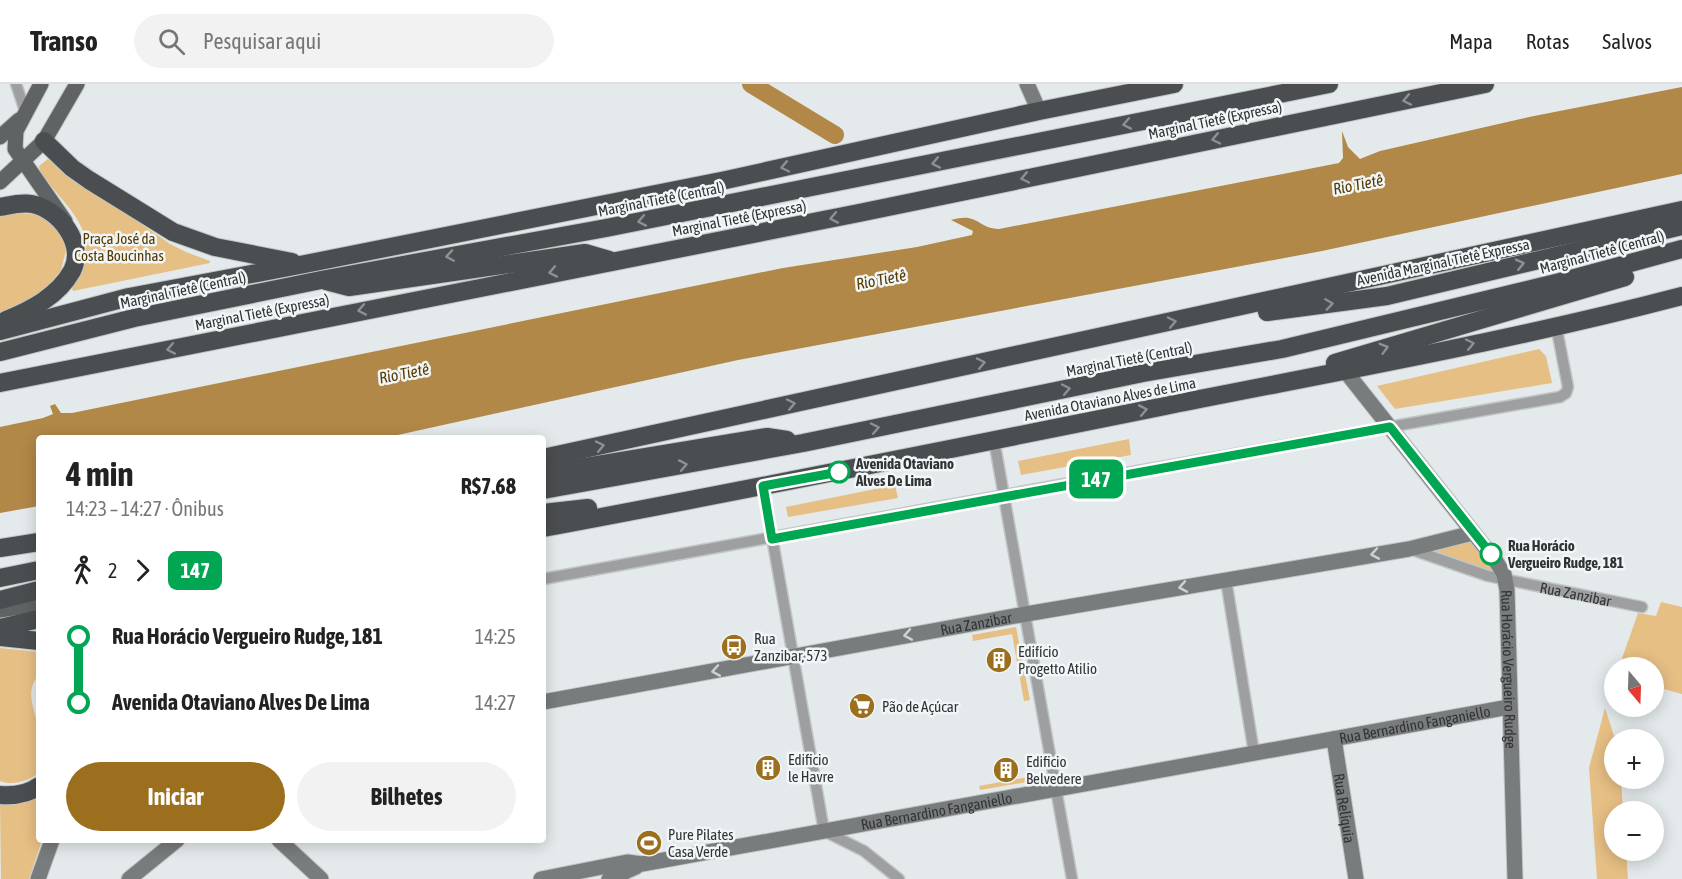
<!DOCTYPE html>
<html lang="pt">
<head>
<meta charset="utf-8">
<style>
	:root { --surface:#fff; --page:#f2f2f2; --text:#222; --muted:#767676; --line:#e0e0e0; --accent:#9b6f1e }
	body { margin:0; font-family:"Asap Condensed",sans-serif; background:var(--page); color:var(--text); height:100vh; display:flex; flex-direction:column; font-size:22px; white-space:nowrap }
	* { box-sizing:border-box; margin:0 }
	p { font-size:20px; color:var(--muted) }
	.icon { flex:none; width:33px; height:33px; fill:none; stroke:currentColor; stroke-width:2; stroke-linecap:round; stroke-linejoin:round }
	.map { position:relative; flex:1; overflow:hidden }
	.drawer { position:absolute; left:36px; top:351px; width:510px; height:408px; display:flex; flex-direction:column; background:var(--surface); border-radius:6px; box-shadow:0 3px 15px #0003 }
	.drawer>* { flex:none }
	.badge { padding:0 12px; border-radius:9px; font-size:21px; line-height:39px }
	.needle { width:39px; rotate:161deg }
	.controls { position:absolute; left:1604px; top:573px; display:grid; gap:12px }
	.controls a { display:grid; place-items:center; width:60px; height:60px; border-radius:50%; background:var(--surface); box-shadow:0 3px 15px #0003; font-size:30px }
	.map>.badge { position:absolute; translate:-50% -50%; box-shadow:0 0 0 3px #fff }
	.legs { display:flex; align-items:center; gap:9px; height:66px; padding:0 30px; font-size:20px }
	.legs p { margin-inline-start:auto }
	.summary { display:flex; align-items:center; justify-content:space-between; height:102px; padding:0 30px }
	h1 { font-size:33px; font-weight:700; line-height:45px }
	.primary-button { display:flex; gap:12px; margin-top:auto; padding:12px 30px }
	.primary-button a { flex:1; height:69px; border-radius:36px; background:var(--accent); color:#fff; font-size:24px; font-weight:700; line-height:69px; text-align:center }
	.primary-button a+a { background:var(--page); color:var(--text) }
	ul { padding:0 30px; list-style:none }
	li { display:flex; align-items:center; gap:21px; height:66px; font-size:22px }
	li i { display:grid; place-items:center; width:9px; height:100%; margin:0 8px; background:currentColor }
	li i::after { content:''; width:15px; height:15px; margin:-8px; border:4px solid; border-radius:50%; background:var(--surface) }
	li p { margin-inline-start:auto }
	li:first-child i { background:linear-gradient(#0000 50%,currentColor 0) }
	li:last-child i { background:linear-gradient(currentColor 50%,#0000 0) }
	header { display:flex; align-items:center; gap:36px; box-sizing:border-box; height:84px; padding:0 30px; background:var(--surface); border-bottom:2px solid var(--line) }
	header strong { font-size:28px }
	nav { display:flex; gap:33px; margin-inline-start:auto; font-size:21px }
	.search { width:420px; height:54px; background:var(--page); display:flex; align-items:center; gap:15px; box-sizing:border-box; padding:0 21px; border-radius:33px; color:var(--muted); font-size:22px }
	.map>svg:first-child { display:block }
	.green { fill:#e6bf84 }
	.water { fill:#b18847 }
	.lines { fill:none; stroke-linecap:round; stroke-linejoin:round }
	.river { stroke:#b18847; stroke-width:18 }
	.street-casing { stroke:#c0c5c6; stroke-width:13 }
	.secondary-casing { stroke:#c0c5c6; stroke-width:17 }
	.primary-casing { stroke:#c0c5c6; stroke-width:17 }
	.highway-casing { stroke:#c0c5c6; stroke-width:20 }
	.street { stroke:#9d9fa0; stroke-width:10 }
	.secondary { stroke:#797c7d; stroke-width:15 }
	.primary { stroke:#606364; stroke-width:15 }
	.highway { stroke:#4a4e50; stroke-width:18 }
	.oneway { stroke:#8d9193 }
	.oneway2 { stroke:#cdd1d3 }
	.line-1-casing { stroke:#fff; stroke-width:14 }
	.line-1 { stroke:#00a651; stroke-width:9 }
	.stop-1-dot { fill:#fff; stroke:#00a651; stroke-width:3 }
	.labels { text-anchor:middle; dominant-baseline:central; stroke-width:5; stroke-linejoin:round; paint-order:stroke }
	.street-label { font-size:15px; fill:#313334; stroke:#f1f6f8 }
	.park-label { font-size:15px; fill:#553901; stroke:#f1f6f8 }
	.stop-label { font-size:15px; font-weight:bold; fill:#313334; stroke:#f1f6f8; text-anchor:start }
	.poi-label { font-size:15px; fill:#313334; stroke:#f1f6f8; text-anchor:start }
	.water-label { font-size:16px; font-style:italic; fill:#563a02; stroke:#f1f6f8 }
</style>
</head>
<body>
<header>
<strong>Transo</strong>
<div class="search"><svg class="icon" aria-label="search" viewBox="0 0 24 24"><circle cx="10" cy="10" r="6"/><path d="M15 15l6 6"/></svg>Pesquisar aqui</div>
<nav><a>Mapa</a><a>Rotas</a><a>Salvos</a></nav>
</header>
<div class="map">
<svg width="1682" height="795" viewBox="0 0 1682 795">
	<rect width="100%" height="100%" fill="#e4e9eb"/>
	<g class="green">
		<path d="M48,75L170,160L186,168L210,177V179L73,207L72,204C106,149 71,130 40,88L39,82Z"/>
		<path d="M11,129L46,131L66,156V166L61,186L43,208L0,231V131Z"/>
		<path d="M1539,265L1546,272L1552,299L1395,325L1377,302Z"/>
		<path d="M1129,355L1131,371L1021,391L1018,377Z"/>
		<path d="M895,401L898,414L788,433L786,423Z"/>
		<path d="M1471,457L1494,487L1456,479L1426,466Z"/>
		<path d="M1661,518L1682,523V610L1653,602V584L1619,583L1638,529L1656,532Z"/>
		<path d="M1016,543L1030,616L1024,617L1012,550L973,557L972,551Z"/>
		<path d="M0,564L39,568V591C22,608 38,631 39,650C40,663 39,676 39,689C28,697 13,702 0,697Z"/>
		<path d="M1605,624L1615,655L1614,694L1621,695L1623,727L1614,728V766L1626,767L1628,795H1597L1589,684Z"/>
		<path d="M1044,690L1039,696L980,706L979,702Z"/>
		<path d="M39,714V756H42L29,795H1L0,717L13,721Z"/>
	</g>
	<path class="water" d="M1682,3V90L1322,167L738,276L384,354H39V422L0,429V343L43,334L53,330L50,322L55,320L61,329H72L783,184L917,163L972,151L973,147L951,136C979,128 976,144 999,145L1339,79L1343,74L1342,47L1348,63L1360,75L1380,67L1529,33Z"/>
	<g class="lines">
		<path class="river" d="M751,0L835,51"/>
		<g class="street-casing">
			<g id="street">
				<path d="M16,0L26,30"/>
				<path d="M994,356L1072,795"/>
				<path d="M763,402L824,747L864,767L899,795"/>
				<path id="s1" d="M1410,465L1488,492L1642,523"/>
				<path d="M543,495L1098,394L1560,313L1566,309L1568,303L1556,241"/>
				<path d="M1226,496L1254,669"/>
			</g>
		</g>
		<g class="secondary-casing">
			<g id="secondary">
				<path d="M1027,0L1039,27"/>
				<path id="s2" d="M1346,288L1495,476L1504,490L1507,506L1515,795"/>
				<path id="s3" d="M543,618L1026,530L1409,465L1473,449"/>
				<path id="s4" d="M1334,655L1356,795"/>
				<path d="M279,756L321,795"/>
				<path d="M38,795L52,756"/>
				<path d="M129,795L177,756"/>
				<path id="s5" d="M541,795L627,778L642,780L1509,623"/>
				<path d="M609,795L636,783"/>
			</g>
		</g>
		<g class="primary-casing">
			<g id="primary">
				<path d="M41,0L16,47L15,65L65,137"/>
				<path d="M0,53L19,36"/>
				<path d="M0,98L44,57L77,0"/>
				<path d="M0,526L39,520"/>
			</g>
		</g>
		<g class="highway-casing">
			<g id="highway">
				<path d="M44,57L72,84L89,96L173,148L215,163L292,178"/>
				<path d="M0,123C11,121 21,118 32,120C59,125 86,160 72,187C58,212 31,226 6,236"/>
				<path d="M326,197L349,203L585,169L609,176"/>
				<path d="M1267,228L1387,212L1682,142"/>
				<path d="M0,247L129,213L305,180L726,96L1039,27L1174,0"/>
				<path d="M0,268L134,234L321,196L606,144L1329,0"/>
				<path d="M1335,279L1625,193"/>
				<path d="M0,299L859,129L1485,0"/>
				<path d="M543,374L1682,126"/>
				<path d="M543,390L767,353L787,356"/>
				<path d="M543,406L803,359L1143,289L1282,265L1560,198L1682,165"/>
				<path d="M543,429L588,424"/>
				<path d="M543,444C758,404 971,361 1185,318C1351,285 1518,255 1682,212"/>
				<path d="M0,464L39,458"/>
				<path d="M0,494L39,486"/>
				<path d="M0,516L39,506"/>
				<path d="M0,544L39,535"/>
				<path d="M0,553L39,557"/>
				<path d="M0,711C13,712 28,710 39,702"/>
			</g>
		</g>
		<use href="#street" class="street"/>
		<use href="#secondary" class="secondary"/>
		<use href="#primary" class="primary"/>
		<use href="#highway" class="highway"/>
	</g>
	<defs><path id="oneway-chevron" d="M-2-3.5L2.5 0L-2 3.5" fill="none" stroke-width="1.6" stroke-linecap="round" stroke-linejoin="round" transform="scale(1.5)"/></defs>
	<g class="oneway">
		<use href="#oneway-chevron" transform="translate(1407 16) rotate(169)"/>
		<use href="#oneway-chevron" transform="translate(1127 40) rotate(169)"/>
		<use href="#oneway-chevron" transform="translate(1216 55) rotate(168)"/>
		<use href="#oneway-chevron" transform="translate(936 79) rotate(169)"/>
		<use href="#oneway-chevron" transform="translate(785 83) rotate(168)"/>
		<use href="#oneway-chevron" transform="translate(1025 94) rotate(168)"/>
		<use href="#oneway-chevron" transform="translate(834 134) rotate(169)"/>
		<use href="#oneway-chevron" transform="translate(642 137) rotate(169)"/>
		<use href="#oneway-chevron" transform="translate(450 172) rotate(171)"/>
		<use href="#oneway-chevron" transform="translate(1520 180) rotate(-13)"/>
		<use href="#oneway-chevron" transform="translate(553 188) rotate(169)"/>
		<use href="#oneway-chevron" transform="translate(1329 220) rotate(-8)"/>
		<use href="#oneway-chevron" transform="translate(362 226) rotate(169)"/>
		<use href="#oneway-chevron" transform="translate(1172 238) rotate(-12)"/>
		<use href="#oneway-chevron" transform="translate(1470 260) rotate(-12)"/>
		<use href="#oneway-chevron" transform="translate(1384 264) rotate(-16)"/>
		<use href="#oneway-chevron" transform="translate(171 265) rotate(169)"/>
		<use href="#oneway-chevron" transform="translate(981 279) rotate(-12)"/>
		<use href="#oneway-chevron" transform="translate(1066 305) rotate(-12)"/>
		<use href="#oneway-chevron" transform="translate(791 320) rotate(-12)"/>
		<use href="#oneway-chevron" transform="translate(1143 326) rotate(-11)"/>
		<use href="#oneway-chevron" transform="translate(875 344) rotate(-12)"/>
		<use href="#oneway-chevron" transform="translate(600 362) rotate(-12)"/>
		<use href="#oneway-chevron" transform="translate(683 381) rotate(-11)"/>
	</g>
	<g class="oneway2">
		<use href="#oneway-chevron" transform="translate(1375 470) rotate(170)"/>
		<use href="#oneway-chevron" transform="translate(1183 503) rotate(170)"/>
		<use href="#oneway-chevron" transform="translate(908 551) rotate(170)"/>
		<use href="#oneway-chevron" transform="translate(716 587) rotate(170)"/>
	</g>
	<g class="lines">
		<g class="line-1-casing">
			<path id="line-1" d="M839,388L763,402L772,455L1390,343L1491,470"/>
		</g>
		<use href="#line-1" class="line-1"/>
	</g>
	<defs>
		<g id="bus-disc" transform="scale(1.35)"><circle r="9.5" fill="#9b6f1e" stroke="#f1f6f8"/><path d="M-5-6H5V4H4V6H2V4H-2V6H-4V4H-5ZM-3.5-4V0h7V-4ZM-3.5 1.2v1.5H-2V1.2ZM2 1.2v1.5H3.5V1.2Z" fill="#fff"/></g>
		<g id="building-disc" transform="scale(1.35)"><circle r="9.5" fill="#9b6f1e" stroke="#f1f6f8"/><path d="M-4-6H4V6H1V3H-1V6H-4ZM-2.5-4.3h1.7v1.8h-1.7ZM.8-4.3h1.7v1.8H.8ZM-2.5-1h1.7V.8h-1.7ZM.8-1h1.7V.8H.8Z" fill="#fff"/></g>
		<g id="supermarket-disc" transform="scale(1.35)"><circle r="9.5" fill="#9b6f1e" stroke="#f1f6f8"/><path d="M-6-5.5h2.5l.6 2H6L4.5 2H-2.5L-4.4-4H-6ZM-1.5 3.2a1.3 1.3 0 1 0 .1 0ZM3 3.2a1.3 1.3 0 1 0 .1 0Z" fill="#fff"/></g>
		<g id="stadium-disc" transform="scale(1.35)"><circle r="9.5" fill="#9b6f1e" stroke="#f1f6f8"/><path d="M0-5a6.5 5 0 1 0 0 10a6.5 5 0 1 0 0-10ZM-3.5-1.8h7v3.6h-7Z" fill="#fff"/></g>
	</defs>
	<g fill-rule="evenodd">
		<use href="#bus-disc" x="734" y="563"/>
		<use href="#building-disc" x="999" y="576"/>
		<use href="#supermarket-disc" x="862" y="622"/>
		<use href="#building-disc" x="768" y="684"/>
		<use href="#building-disc" x="1006" y="686"/>
		<use href="#stadium-disc" x="649" y="759"/>
	</g>
	<g class="stop-1-dot">
		<circle cx="839" cy="388" r="10"/>
		<circle cx="1491" cy="470" r="10"/>
	</g>
	<g class="labels">
		<g class="street-label">
			<text transform="translate(1215 36) rotate(-12)">Marginal Tietê (Expressa)</text>
			<text transform="translate(661 115) rotate(-11)">Marginal Tietê (Central)</text>
			<text transform="translate(739 134) rotate(-11)">Marginal Tietê (Expressa)</text>
			<text transform="translate(1602 168) rotate(-15)">Marginal Tietê (Central)</text>
			<text transform="translate(1443 178) rotate(-12)">Avenida Marginal Tietê Expressa</text>
			<text transform="translate(183 206) rotate(-12)">Marginal Tietê (Central)</text>
			<text transform="translate(262 228) rotate(-11)">Marginal Tietê (Expressa)</text>
			<text transform="translate(1129 275) rotate(-11)">Marginal Tietê (Central)</text>
			<text transform="translate(1110 315) rotate(-11)">Avenida Otaviano Alves de Lima</text>
			<text stroke="none"><textPath href="#s1" startOffset="172">Rua Zanzibar</textPath></text>
			<text stroke="none"><textPath href="#s3" startOffset="440">Rua Zanzibar</textPath></text>
			<text stroke="none"><textPath href="#s2" startOffset="352">Rua Horácio Vergueiro Rudge</textPath></text>
			<text stroke="none"><textPath href="#s5" startOffset="888">Rua Bernardino Fanganiello</textPath></text>
			<text stroke="none"><textPath href="#s4" startOffset="70">Rua Relíquia</textPath></text>
			<text stroke="none"><textPath href="#s5" startOffset="402">Rua Bernardino Fanganiello</textPath></text>
		</g>
		<g class="park-label">
			<text x="119" y="154">Praça José da<tspan x="119" dy="17">Costa Boucinhas</tspan></text>
		</g>
		<g class="stop-label">
			<text x="856" y="379">Avenida Otaviano<tspan x="856" dy="17">Alves De Lima</tspan></text>
			<text x="1508" y="461">Rua Horácio<tspan x="1508" dy="17">Vergueiro Rudge, 181</tspan></text>
		</g>
		<g class="poi-label">
			<text x="754" y="554">Rua<tspan x="754" dy="17">Zanzibar, 573</tspan></text>
			<text x="1018" y="567">Edifício<tspan x="1018" dy="17">Progetto Atilio</tspan></text>
			<text x="882" y="622">Pão de Açúcar</text>
			<text x="788" y="675">Edificio<tspan x="788" dy="17">le Havre</tspan></text>
			<text x="1026" y="677">Edificio<tspan x="1026" dy="17">Belvedere</tspan></text>
			<text x="668" y="750">Pure Pilates<tspan x="668" dy="17">Casa Verde</tspan></text>
		</g>
		<g class="water-label">
			<text transform="translate(1358 100) rotate(-11)">Rio Tietê</text>
			<text transform="translate(881 195) rotate(-11)">Rio Tietê</text>
			<text transform="translate(404 289) rotate(-11)">Rio Tietê</text>
		</g>
	</g>
</svg>
<div class="controls">
<a><svg class="needle" viewBox="-14 -14 28 28"><path d="M0-13l5 13h-10z" fill="#e53935"/><path d="M0 13l5-13h-10z" fill="#767676"/></svg></a>
<a>+</a>
<a>−</a>
</div>
<b class="badge" style="left:1096px;top:395px;background:#00a651;color:#fff">147</b>
<section class="drawer">
<div class="summary"><div><h1>4 min</h1><p>14:23 – 14:27 · Ônibus</p></div><b>R$7.68</b></div>
<div class="legs"><svg class="icon" aria-label="walk" viewBox="0 0 24 24"><circle cx="13" cy="4" r="2"/><path d="M13 8l-2 6 4 7M11 14l-3 7M7 12l3-4h3l4 4"/></svg>2<svg class="icon" aria-label="forward" viewBox="0 0 24 24"><path d="M9 5l7 7-7 7"/></svg><b class="badge" style="background:#00a651;color:#fff">147</b></div>
<ul>
<li><i style="color:#00a651"></i><b>Rua Horácio Vergueiro Rudge, 181</b><p>14:25</p></li>
<li><i style="color:#00a651"></i><b>Avenida Otaviano Alves De Lima</b><p>14:27</p></li>
</ul>
<div class="primary-button"><a>Iniciar</a><a>Bilhetes</a></div>
</section>
</div>
</body>
</html>
